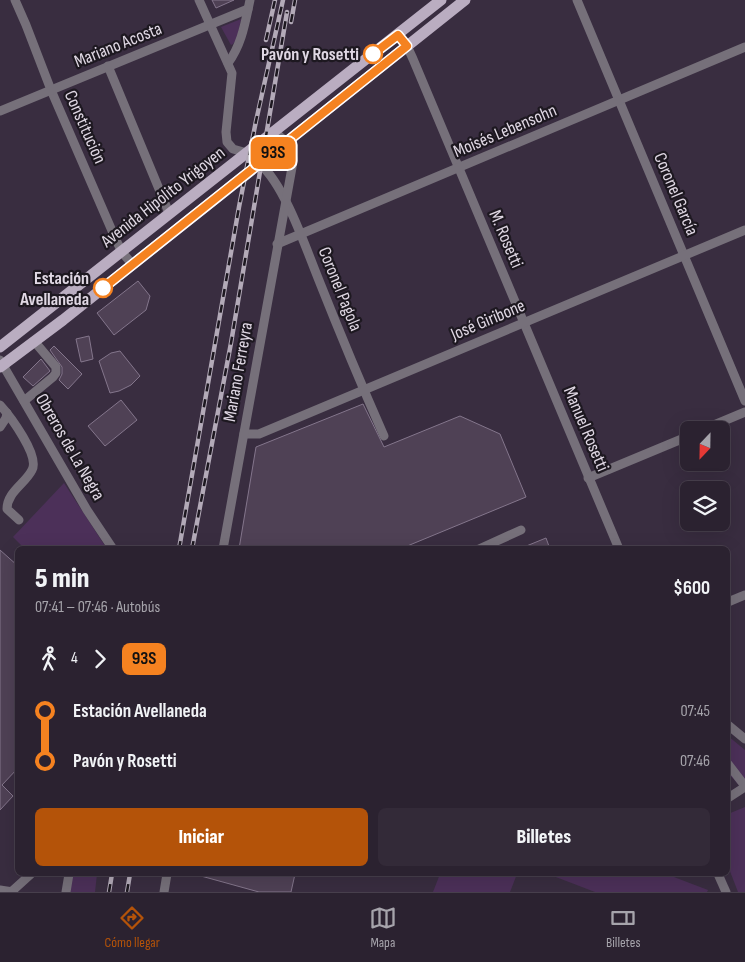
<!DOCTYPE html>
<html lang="es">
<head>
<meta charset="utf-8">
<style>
	:root { --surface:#2b2230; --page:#332a38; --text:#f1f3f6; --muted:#a6a4ab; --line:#473f4c; --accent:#b45309 }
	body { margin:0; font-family:"Sofia Sans Condensed",sans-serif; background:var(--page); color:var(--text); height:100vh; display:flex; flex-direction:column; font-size:19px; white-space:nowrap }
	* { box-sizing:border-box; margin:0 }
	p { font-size:16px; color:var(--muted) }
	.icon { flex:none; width:28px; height:28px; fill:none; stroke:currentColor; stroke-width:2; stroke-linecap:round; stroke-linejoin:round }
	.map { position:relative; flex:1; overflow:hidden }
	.drawer { position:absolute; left:15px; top:546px; width:715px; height:330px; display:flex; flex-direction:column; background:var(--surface); border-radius:8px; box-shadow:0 5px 20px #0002,0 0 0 1px var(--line) }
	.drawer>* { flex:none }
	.badge { padding:0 10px; border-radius:8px; font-size:18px; line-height:32px }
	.needle { width:32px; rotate:202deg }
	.tools { position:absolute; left:680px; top:421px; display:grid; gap:10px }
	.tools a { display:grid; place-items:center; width:50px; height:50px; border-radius:8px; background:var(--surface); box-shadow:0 5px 20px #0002,0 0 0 1px var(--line); font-size:25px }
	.map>.badge { position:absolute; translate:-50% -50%; box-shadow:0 0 0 2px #fff }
	.legs { display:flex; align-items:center; gap:8px; height:55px; padding:0 20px; font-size:16px }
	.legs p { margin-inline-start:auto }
	.summary { display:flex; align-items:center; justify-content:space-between; height:85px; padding:0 20px }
	h1 { font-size:28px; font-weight:800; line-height:38px }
	.primary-button { display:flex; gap:10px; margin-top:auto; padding:10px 20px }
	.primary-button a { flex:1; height:58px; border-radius:8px; background:var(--accent); color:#fff; font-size:20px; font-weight:800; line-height:58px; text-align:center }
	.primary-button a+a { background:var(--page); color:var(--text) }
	ul { padding:0 20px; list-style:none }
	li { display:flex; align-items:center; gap:18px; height:50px; font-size:19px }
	li i { display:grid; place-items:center; width:8px; height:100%; margin:0 6px; background:currentColor }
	li i::after { content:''; width:12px; height:12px; margin:-6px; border:4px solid; border-radius:50%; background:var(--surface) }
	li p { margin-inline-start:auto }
	li:first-child i { background:linear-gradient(#0000 50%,currentColor 0) }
	li:last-child i { background:linear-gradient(currentColor 50%,#0000 0) }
	.menu { display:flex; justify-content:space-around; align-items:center; height:70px; border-top:1px solid var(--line); background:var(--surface); font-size:14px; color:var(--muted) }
	.menu a { display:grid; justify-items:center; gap:2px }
	.menu .active { color:var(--accent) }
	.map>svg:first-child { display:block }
	.green { fill:#4c3059 }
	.building { fill:#4f4155; stroke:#84768c }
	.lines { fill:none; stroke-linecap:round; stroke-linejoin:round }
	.minor { stroke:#76707a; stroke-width:9 }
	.major { stroke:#baadc1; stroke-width:11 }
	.rail-casing { stroke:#b3aab8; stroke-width:4.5 }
	.rail { stroke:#1d1820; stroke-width:2.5; stroke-dasharray:8; stroke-linecap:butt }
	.line-1-casing { stroke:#fff; stroke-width:11 }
	.line-1 { stroke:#f58220; stroke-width:8 }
	.stop-1-dot { fill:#fff; stroke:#f58220; stroke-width:2.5 }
	.labels { text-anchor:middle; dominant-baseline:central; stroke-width:4.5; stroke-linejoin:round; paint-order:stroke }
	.street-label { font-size:18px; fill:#e0d8e4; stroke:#1d1820 }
	.stop-label { font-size:18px; font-weight:bold; fill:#e0d8e4; stroke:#1d1820; text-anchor:end }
</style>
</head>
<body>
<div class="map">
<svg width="745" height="892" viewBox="0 0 745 892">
	<rect width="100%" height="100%" fill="#392d40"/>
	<g class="green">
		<path d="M241,19L237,39L233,44L231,45L221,27Z"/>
		<path d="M64,483L107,549H25L13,537Z"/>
		<path d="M728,736L745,750V779L738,784L728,773Z"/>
		<path d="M745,807V892H738L728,866V814Z"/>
		<path d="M73,874H97L95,892H70Z"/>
		<path d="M440,874H517L510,892H433Z"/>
		<path d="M548,874H666L708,890L707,892H595Z"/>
	</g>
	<g class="building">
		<path d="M212,0H234L216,8Z"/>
		<path d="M138,281L150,296L146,310L114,335L97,313Z"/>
		<path d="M89,336L93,359L81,362L76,339Z"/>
		<path d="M54,346L82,374L68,389L59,380L62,374V367L50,350Z"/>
		<path d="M120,351L140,376L131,385L119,391L110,393L99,361L111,353Z"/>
		<path d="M41,359L50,371L33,386L23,377Z"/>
		<path d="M121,400L137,420L105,446L88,426Z"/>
		<path d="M363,404L384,447L460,416L500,434L526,497L400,549H239L256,447Z"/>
		<path d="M546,538L550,549H519Z"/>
		<path d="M0,550L18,566V768L2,785L13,796L0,810Z"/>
		<path d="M201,874H295L291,892H259L201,876Z"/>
	</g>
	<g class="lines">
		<g class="minor">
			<path d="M15,0L26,25L51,90L116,240L122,252L132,264"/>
			<path d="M199,0L232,73L226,132L227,142L233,149L247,153"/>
			<path d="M577,0L745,401"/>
			<path d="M398,35L407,46L413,59L619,549"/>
			<path d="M228,63C242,44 245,23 250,0"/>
			<path d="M108,66L169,213"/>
			<path d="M0,111L248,9"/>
			<path d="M260,164C285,186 305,246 318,278C339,331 361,384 384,436"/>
			<path d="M277,244L745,47"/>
			<path d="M0,360L87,510L113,549"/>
			<path d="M24,401L53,377L56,373V367L34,341"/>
			<path d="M0,405C10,416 40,456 32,470C25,484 7,492 7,509L19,520"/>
			<path d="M0,427L6,418L7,413"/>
			<path d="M702,430L745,412"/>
			<path d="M244,434H259L745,230"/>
			<path d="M588,478L689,436"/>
			<path d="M223,549L293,162C293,146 285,141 274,131"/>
			<path d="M479,549L521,530"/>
			<path d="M728,602L745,595"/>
			<path d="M728,725L745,739"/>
			<path d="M728,764L745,786"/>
			<path d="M728,798L745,787"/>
			<path d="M718,874L726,892"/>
			<path d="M0,890L13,892"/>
			<path d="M11,892L31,874"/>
			<path d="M66,892L69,874"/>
			<path d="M164,892L167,874"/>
		</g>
		<g class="major">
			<path d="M0,347L441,0"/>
			<path d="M0,367L63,320L465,0"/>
		</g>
		<g class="rail-casing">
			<g id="rail">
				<path d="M291,22L295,0"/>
				<path d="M266,40L275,0"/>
				<path d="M179,549L239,207L256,121L283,0"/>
				<path d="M192,549L231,343L287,12"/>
				<path d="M109,892L112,874"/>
				<path d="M127,892L130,874"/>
			</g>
		</g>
		<use href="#rail" class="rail"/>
	</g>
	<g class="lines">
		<g class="line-1-casing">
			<path id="line-1" d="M103,288L407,46L398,35L373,54"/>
		</g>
		<use href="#line-1" class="line-1"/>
	</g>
	<g class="stop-1-dot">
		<circle cx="373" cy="54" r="9"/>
		<circle cx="103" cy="288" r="9"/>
	</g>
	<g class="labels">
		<g class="street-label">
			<text transform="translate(118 45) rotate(-22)">Mariano Acosta</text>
			<text transform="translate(85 127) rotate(66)">Constitución</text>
			<text transform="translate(505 131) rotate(-23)">Moisés Lebensohn</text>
			<text transform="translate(676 194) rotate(67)">Coronel García</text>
			<text transform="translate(163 197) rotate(-38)">Avenida Hipólito Yrigoyen</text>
			<text transform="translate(506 239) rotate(67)">M. Rosetti</text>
			<text transform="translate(340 289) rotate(68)">Coronel Pagola</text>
			<text transform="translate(488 320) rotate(-23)">José Giribone</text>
			<text transform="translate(238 372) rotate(-80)">Mariano Ferreyra</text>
			<text transform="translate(586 429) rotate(67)">Manuel Rosetti</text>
			<text transform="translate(70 447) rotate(60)">Obreros de La Negra</text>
		</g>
		<g class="stop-label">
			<text x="359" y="54">Pavón y Rosetti</text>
			<text x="89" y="278">Estación<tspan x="89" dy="21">Avellaneda</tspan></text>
		</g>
	</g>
</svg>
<div class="tools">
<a><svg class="needle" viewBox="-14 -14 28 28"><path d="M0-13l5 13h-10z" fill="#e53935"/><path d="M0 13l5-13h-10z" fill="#a6a4ab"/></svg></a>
<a><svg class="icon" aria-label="layers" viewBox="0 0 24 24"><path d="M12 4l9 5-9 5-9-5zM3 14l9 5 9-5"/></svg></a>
</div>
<b class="badge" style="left:273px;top:153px;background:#f58220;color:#111">93S</b>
<section class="drawer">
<div class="summary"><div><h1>5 min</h1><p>07:41 – 07:46 · Autobús</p></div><b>$600</b></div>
<div class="legs"><svg class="icon" aria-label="walk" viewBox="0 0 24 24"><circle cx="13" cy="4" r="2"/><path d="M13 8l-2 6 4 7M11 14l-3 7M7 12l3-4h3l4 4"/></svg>4<svg class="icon" aria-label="forward" viewBox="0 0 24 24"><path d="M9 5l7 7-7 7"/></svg><b class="badge" style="background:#f58220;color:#111">93S</b></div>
<ul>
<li><i style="color:#f58220"></i><b>Estación Avellaneda</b><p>07:45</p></li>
<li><i style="color:#f58220"></i><b>Pavón y Rosetti</b><p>07:46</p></li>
</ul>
<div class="primary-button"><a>Iniciar</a><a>Billetes</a></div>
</section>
</div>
<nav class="menu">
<a class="active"><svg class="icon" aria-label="directions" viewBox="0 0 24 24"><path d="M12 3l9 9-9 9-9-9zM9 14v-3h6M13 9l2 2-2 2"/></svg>Cómo llegar</a>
<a><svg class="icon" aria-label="map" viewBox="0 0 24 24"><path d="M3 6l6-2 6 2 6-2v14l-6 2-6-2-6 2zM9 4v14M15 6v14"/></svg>Mapa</a>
<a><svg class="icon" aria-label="tickets" viewBox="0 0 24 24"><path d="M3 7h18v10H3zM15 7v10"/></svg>Billetes</a>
</nav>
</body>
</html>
